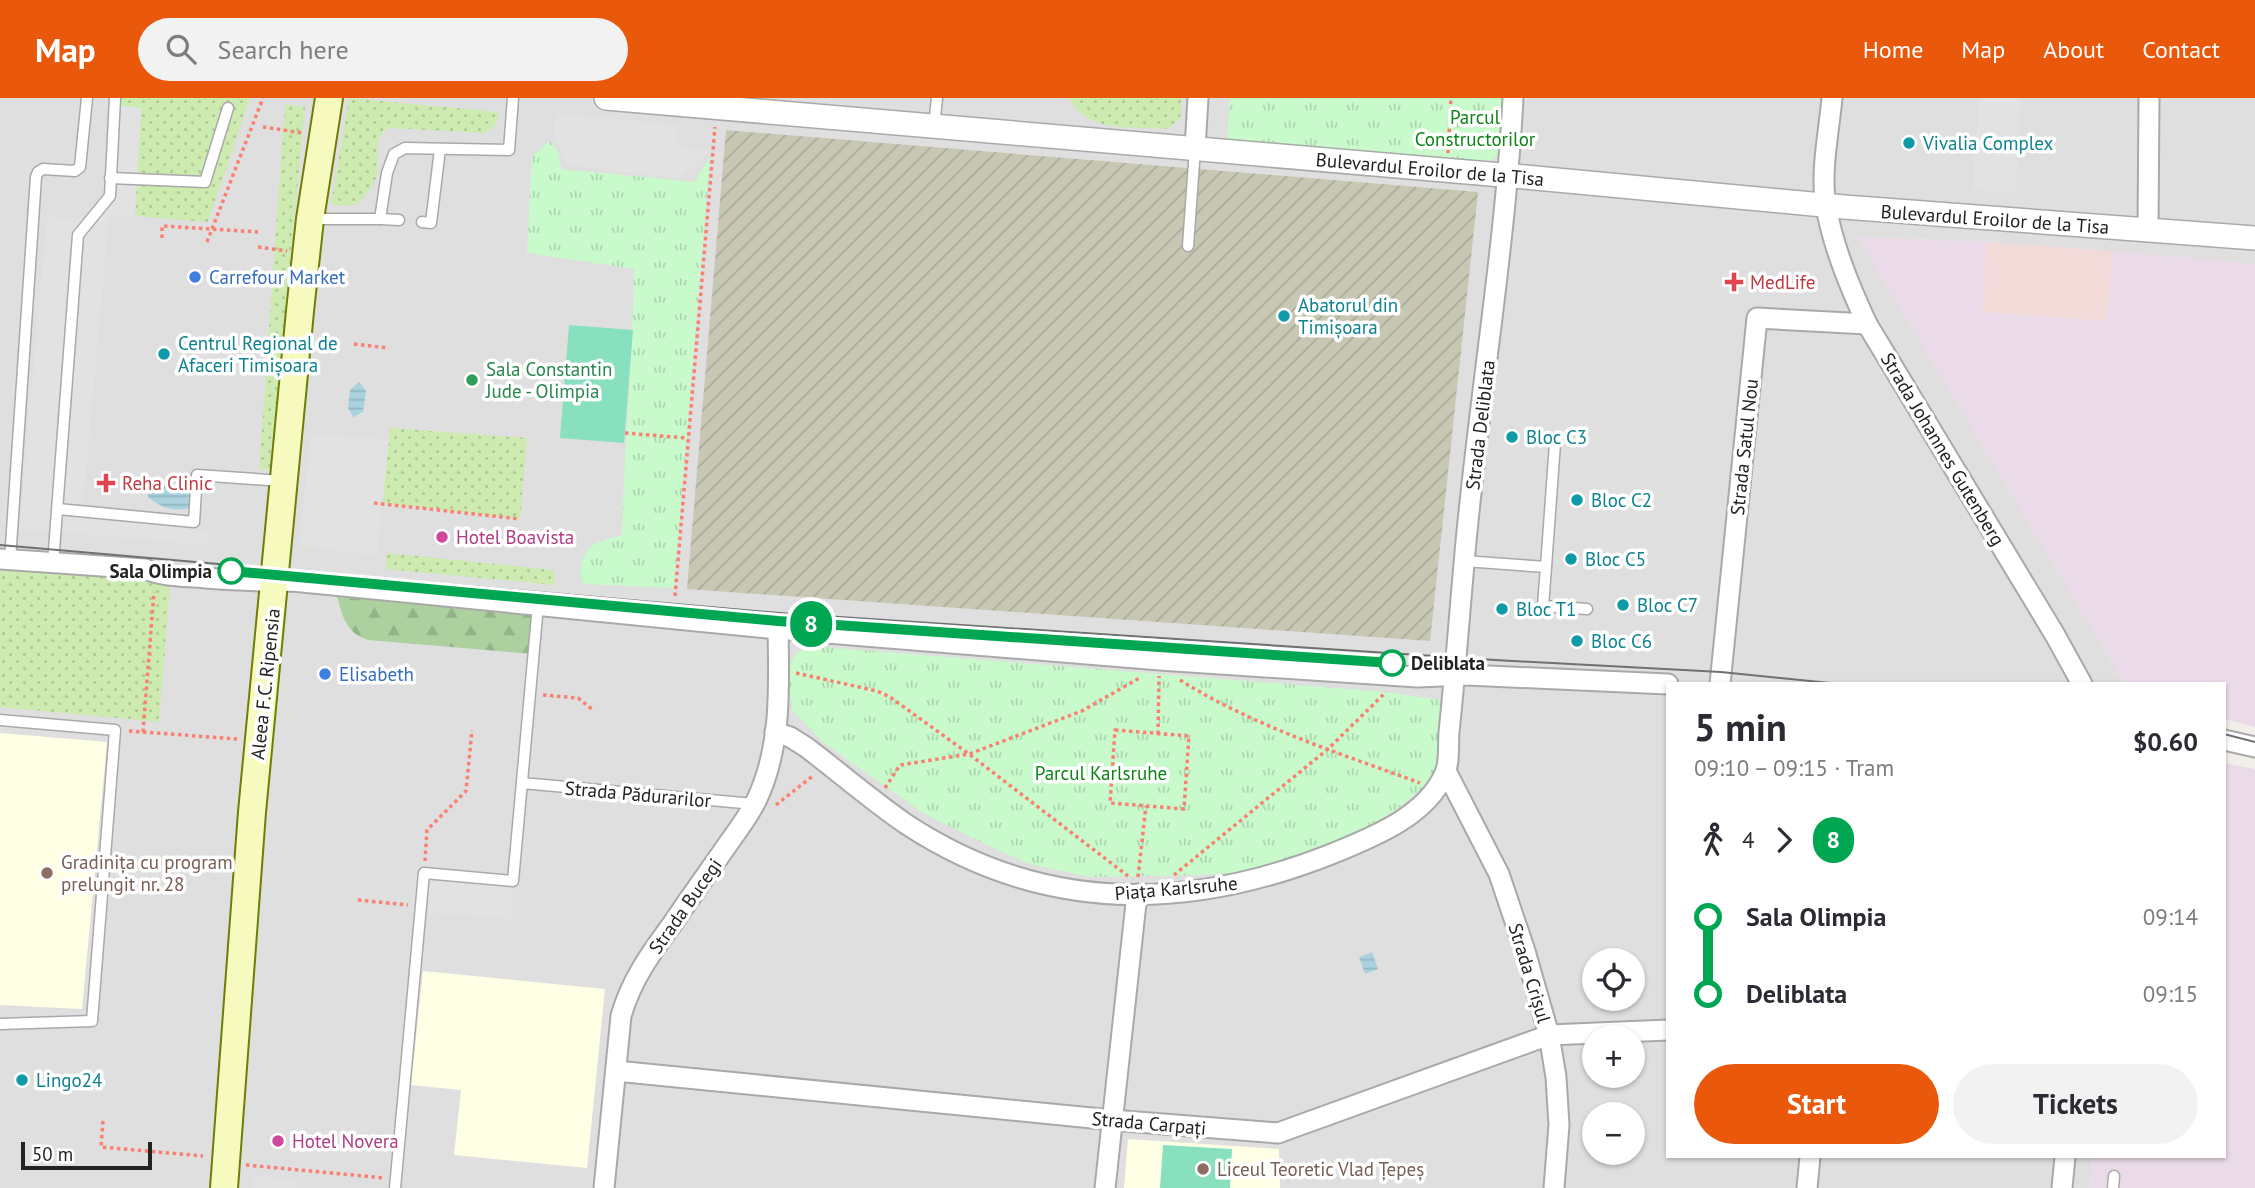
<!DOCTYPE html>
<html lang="en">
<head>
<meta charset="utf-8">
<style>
	:root { --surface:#fff; --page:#f2f2f3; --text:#2b2b33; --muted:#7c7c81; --accent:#ea580c }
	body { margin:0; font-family:"PT Sans",sans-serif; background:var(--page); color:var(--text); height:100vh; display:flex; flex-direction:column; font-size:26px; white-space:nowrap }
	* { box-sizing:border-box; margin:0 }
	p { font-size:23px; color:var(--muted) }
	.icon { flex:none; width:38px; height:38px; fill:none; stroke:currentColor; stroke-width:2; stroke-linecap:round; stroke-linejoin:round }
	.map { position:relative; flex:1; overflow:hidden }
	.details { position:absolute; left:1666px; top:584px; width:560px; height:476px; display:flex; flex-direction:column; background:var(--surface); border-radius:0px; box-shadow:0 2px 5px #0004 }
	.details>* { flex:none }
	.badge { padding:0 14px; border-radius:23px; font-size:24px; line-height:46px }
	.controls { position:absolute; left:1582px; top:850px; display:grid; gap:14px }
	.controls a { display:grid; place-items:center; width:63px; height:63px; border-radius:50%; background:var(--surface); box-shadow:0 2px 5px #0004; font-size:35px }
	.scale { position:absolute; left:21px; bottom:18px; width:131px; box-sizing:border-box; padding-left:7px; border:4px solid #222; border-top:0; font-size:19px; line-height:24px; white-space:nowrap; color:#222; -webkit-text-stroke:5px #fff; paint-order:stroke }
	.map>.badge { position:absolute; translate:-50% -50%; box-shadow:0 0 0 4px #fff }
	.legs { display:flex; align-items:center; gap:10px; height:77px; padding:0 28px; font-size:23px }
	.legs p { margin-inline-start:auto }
	.overview { display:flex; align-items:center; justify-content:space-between; height:119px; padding:0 28px }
	h1 { font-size:38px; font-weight:800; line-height:52px }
	.action { display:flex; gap:14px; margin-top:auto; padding:14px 28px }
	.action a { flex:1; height:80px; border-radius:42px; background:var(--accent); color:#fff; font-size:28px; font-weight:800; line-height:80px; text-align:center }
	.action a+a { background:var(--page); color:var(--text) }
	ul { padding:0 28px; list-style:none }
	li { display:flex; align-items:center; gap:24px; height:77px; font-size:26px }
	li i { display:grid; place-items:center; width:10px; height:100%; margin:0 9px; background:currentColor }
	li i::after { content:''; width:18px; height:18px; margin:-9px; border:5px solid; border-radius:50%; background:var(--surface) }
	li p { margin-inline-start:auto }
	li:first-child i { background:linear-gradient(#0000 50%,currentColor 0) }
	li:last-child i { background:linear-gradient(currentColor 50%,#0000 0) }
	header { display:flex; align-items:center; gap:42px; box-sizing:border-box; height:98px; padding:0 35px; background:var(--accent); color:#fff }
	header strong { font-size:33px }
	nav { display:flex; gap:38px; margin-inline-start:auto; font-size:24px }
	.search { width:490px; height:63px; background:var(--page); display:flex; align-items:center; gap:18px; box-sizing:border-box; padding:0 24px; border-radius:38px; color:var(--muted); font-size:26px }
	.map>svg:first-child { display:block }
	.residential { fill:#e0dfdf; fill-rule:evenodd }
	.commercial { fill:#f2dad9 }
	.industrial { fill:#ebdbe8 }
	.education { fill:#ffffe5 }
	.construction { fill:url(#construction-furrows) }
	.grass { fill:url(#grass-dots) }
	.forest { fill:url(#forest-firs) }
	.park { fill:url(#park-tufts) }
	.pitch { fill:#88e0be }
	.parking { fill:#e2e2e2 }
	.water { fill:url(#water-rules) }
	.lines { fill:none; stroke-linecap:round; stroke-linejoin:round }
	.service-casing { stroke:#a9a9a9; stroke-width:13 }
	.minor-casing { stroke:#a9a9a9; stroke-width:23 }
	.tertiary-casing { stroke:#a9a9a9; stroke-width:26 }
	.secondary-casing { stroke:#707d05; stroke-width:30 }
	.path { stroke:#fa8072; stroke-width:3.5; stroke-dasharray:3.5 3.5; stroke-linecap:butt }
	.service { stroke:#fff; stroke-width:10 }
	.minor { stroke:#fff; stroke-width:19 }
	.tertiary { stroke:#fff; stroke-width:23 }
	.secondary { stroke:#f7fabf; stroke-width:26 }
	.tram { stroke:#707070; stroke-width:2 }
	.line-1-casing { stroke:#fff; stroke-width:16 }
	.line-1 { stroke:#00a651; stroke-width:10 }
	.culture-dot { fill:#0f9aa8; stroke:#fff; stroke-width:2.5 }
	.shop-dot { fill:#3f7fe0; stroke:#fff; stroke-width:2.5 }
	.health-dot { fill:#e0444e; stroke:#fff; stroke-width:2.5 }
	.leisure-dot { fill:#2e9e5b; stroke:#fff; stroke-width:2.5 }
	.hotel-dot { fill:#d1479c; stroke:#fff; stroke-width:2.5 }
	.stop-1-dot { fill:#fff; stroke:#00a651; stroke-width:3.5 }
	.education-dot { fill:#8d6e63; stroke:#fff; stroke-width:2.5 }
	.labels { text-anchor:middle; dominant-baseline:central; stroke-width:7; stroke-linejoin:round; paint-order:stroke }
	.park-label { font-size:19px; fill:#0c8416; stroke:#fff }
	.culture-label { font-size:19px; fill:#0d838f; stroke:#fff; text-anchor:start }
	.street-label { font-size:19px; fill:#222; stroke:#fff }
	.shop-label { font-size:19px; fill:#366cbe; stroke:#fff; text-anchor:start }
	.health-label { font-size:19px; fill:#be3a42; stroke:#fff; text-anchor:start }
	.leisure-label { font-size:19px; fill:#27864d; stroke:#fff; text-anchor:start }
	.hotel-label { font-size:19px; fill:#b23c85; stroke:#fff; text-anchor:start }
	.stop-label { font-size:19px; font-weight:bold; fill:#222; stroke:#fff; text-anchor:end }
	.education-label { font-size:19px; fill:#785e54; stroke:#fff; text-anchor:start }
</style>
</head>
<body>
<header>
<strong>Map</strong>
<div class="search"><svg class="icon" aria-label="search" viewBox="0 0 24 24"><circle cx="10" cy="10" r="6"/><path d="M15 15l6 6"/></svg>Search here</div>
<nav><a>Home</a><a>Map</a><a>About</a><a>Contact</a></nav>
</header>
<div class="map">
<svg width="2255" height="1090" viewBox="0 0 2255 1090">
	<defs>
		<pattern id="construction-furrows" width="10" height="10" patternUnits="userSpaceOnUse" patternTransform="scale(1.75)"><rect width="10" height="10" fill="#c7c7b4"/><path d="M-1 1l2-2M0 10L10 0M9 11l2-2" fill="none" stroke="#abab9a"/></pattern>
		<pattern id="grass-dots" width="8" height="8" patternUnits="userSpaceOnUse" patternTransform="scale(1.75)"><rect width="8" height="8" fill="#cdebb0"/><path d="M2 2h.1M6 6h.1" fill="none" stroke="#b0c997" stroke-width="1.8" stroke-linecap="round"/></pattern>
		<pattern id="forest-firs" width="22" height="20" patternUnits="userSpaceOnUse" patternTransform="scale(1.75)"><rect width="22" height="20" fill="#add19e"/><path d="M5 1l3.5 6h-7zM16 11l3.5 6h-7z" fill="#95b388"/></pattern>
		<pattern id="park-tufts" width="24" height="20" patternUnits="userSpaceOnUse" patternTransform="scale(1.75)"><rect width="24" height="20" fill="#c8facc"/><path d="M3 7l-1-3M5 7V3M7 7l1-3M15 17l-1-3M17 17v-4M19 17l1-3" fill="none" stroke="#acd6af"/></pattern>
		<pattern id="water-rules" width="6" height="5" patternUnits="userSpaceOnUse" patternTransform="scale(1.75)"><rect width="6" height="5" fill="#aad3df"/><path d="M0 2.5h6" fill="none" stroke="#92b5bf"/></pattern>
	</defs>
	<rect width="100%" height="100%" fill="#f2efe9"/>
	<path class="residential" d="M0,0H2255V166L1987,144L1858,139L2125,586H1668V1059H2092L2090,1090H0ZM1594,863H1633V901H1594ZM1594,940H1633V978H1594ZM1594,1017H1633V1055H1594Z"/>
	<path class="commercial" d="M1987,144L2112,153L2108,223L1982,214Z"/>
	<g class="industrial">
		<path d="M1857,139L1987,144L1982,214L2107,223L2112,153L2255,166V629L2224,621V586H2125Z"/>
		<path d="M2224,665L2255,671V1090H2090L2092,1059H2224Z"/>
	</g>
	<g class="education">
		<path d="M0,635L107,644L82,911L0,907Z"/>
		<path d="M423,873L605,891L587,1070L454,1057L461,992L411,987Z"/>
		<path d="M1128,1041L1279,1051L1280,1090H1124Z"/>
	</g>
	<path class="construction" d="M726,32L1478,94L1430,543L687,491Z"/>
	<g class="grass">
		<path d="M115,0H250L208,124L135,118L141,11L115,7Z"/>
		<path d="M349,0L498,14C498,25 495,30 485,35L389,30C371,41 381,59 377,77C374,88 365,97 358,106L342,108L331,106Z"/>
		<path d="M1069,0H1182L1180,21L1168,31C1135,29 1086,35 1069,0Z"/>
		<path d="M285,6L305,9L270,371L259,372Z"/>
		<path d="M390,330L527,340L520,421L382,405Z"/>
		<path d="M386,455L554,472L555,487L386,471Z"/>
		<path d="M0,461L171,477L159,624L0,609Z"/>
	</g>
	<path class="forest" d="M334,487L538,507L533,556L368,542C342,534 341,510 334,487Z"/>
	<g class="park">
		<path d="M1230,0H1509L1501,55L1489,63L1227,43Z"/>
		<path d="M550,43L558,53L561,71L695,84L710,58L674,490L584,486L580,478C584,445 593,445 622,437C624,348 633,260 634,171L527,155L532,58Z"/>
		<path d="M809,548L1386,594L1447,603L1442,656L1427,687L1398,710L1360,734L1303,757L1242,774L1202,777L1090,779L1030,766L983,745L923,715L823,644L793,613L789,592L788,573L795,556Z"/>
	</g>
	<g class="pitch">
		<path d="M569,227L633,232L624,345L560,340Z"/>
		<path d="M1163,1047L1232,1051L1230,1090H1160Z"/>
	</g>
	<g class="parking">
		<path d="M1979,0H2021L2016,95L1973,92Z"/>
		<path d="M115,7L141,10L135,118L109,117L82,420L208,432L207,447L19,431L47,119L91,121L110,98Z"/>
		<path d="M556,15L677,27L676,49L711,52L680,80L568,67L553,37Z"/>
		<path d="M311,335L389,342L377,458L299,447Z"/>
		<path d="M428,770L514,778L511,821L424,814Z"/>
		<path d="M253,1078L296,1081L295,1090H252Z"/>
	</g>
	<g class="water">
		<path d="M359,284L366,293L363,314L353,319L348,310L350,292Z"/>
		<path d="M157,386L187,392L194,401L190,410C172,414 162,410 148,399V390Z"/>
		<path d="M1372,854L1378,871L1365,876L1359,859Z"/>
	</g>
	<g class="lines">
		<g class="service-casing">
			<g id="service">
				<path d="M934,28L937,0"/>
				<path d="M110,80L205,84L228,10"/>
				<path d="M311,121H380L387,75L394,56L405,50L509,52L513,0"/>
				<path d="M380,121L399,122"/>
				<path d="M422,124L431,125L440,51"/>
				<path d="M1188,148L1195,51"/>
				<path d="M58,411L194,424L197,377L283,383"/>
				<path d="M10,462L36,79L38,74L43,71L75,73L80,69L87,0"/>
				<path d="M1464,463L1546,469L1555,345"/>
				<path d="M53,465L78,137L110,98L115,0"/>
				<path d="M1546,469L1543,508L1587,511"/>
				<path d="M0,622L115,632L92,923L0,926"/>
				<path d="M522,685L754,706"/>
				<path d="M395,1090L424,775L513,783L538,507"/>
				<path d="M2113,1090L2114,1078"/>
			</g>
		</g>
		<g class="minor-casing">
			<g id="minor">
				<path d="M1832,0C1829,34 1820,74 1826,108C1833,149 1850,189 1867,226L2055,537L2082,586"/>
				<path d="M1195,51L1198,0"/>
				<path d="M2148,132L2149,0"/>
				<path d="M0,461L145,471C164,479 185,478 205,480C234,482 263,484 292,483L778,531L1160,562L1417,579L1467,577L1668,586"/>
				<path d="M1720,586L1757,220L1867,226"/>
				<path d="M775,634L790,639L806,649C839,674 871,702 906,726C1041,815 1187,814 1334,755C1373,739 1427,718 1445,675C1450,664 1448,646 1449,634C1455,578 1459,522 1464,466C1477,311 1505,156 1513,0"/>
				<path d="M2224,642L2255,649"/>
				<path d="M1446,673L1499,776L1525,853L1549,937L1556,979L1559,1027L1554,1090"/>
				<path d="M616,973L1112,1022L1278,1035L1549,937L1668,932"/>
				<path d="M604,1090L621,918C631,882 651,855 673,825C691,798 710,772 728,746C738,732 750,716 757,701C782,648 779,588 778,531"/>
				<path d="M1105,1090L1137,796"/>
				<path d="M1807,1090L1810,1059"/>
				<path d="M2062,1090L2065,1059"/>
			</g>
		</g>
		<g class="tertiary-casing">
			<path id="tertiary" d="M606,0L1525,79L1844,109L2255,140"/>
		</g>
		<g class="secondary-casing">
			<path id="secondary" d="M224,1090L252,714L300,213L310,121L329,0"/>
		</g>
		<g class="path">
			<path d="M263,29L303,35"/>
			<path d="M1448,55L1451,0"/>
			<path d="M162,140V128L258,134"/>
			<path d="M207,144L263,0"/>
			<path d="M258,149L287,153"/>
			<path d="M354,246L389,250"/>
			<path d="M625,335L686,340"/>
			<path d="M374,405L520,421"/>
			<path d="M675,498L715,29"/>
			<path d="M796,575L877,593L890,599L969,656L1128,778"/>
			<path d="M1180,582C1253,628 1339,655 1420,685"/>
			<path d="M543,597L578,600L593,612"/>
			<path d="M1115,632L1189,638L1184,711L1110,705Z"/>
			<path d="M129,633L143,634L154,494"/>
			<path d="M143,634L237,641"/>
			<path d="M1158,636L1159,578"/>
			<path d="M885,690L900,667L969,656L1082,613L1141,579"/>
			<path d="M776,707L814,677"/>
			<path d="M425,763L427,732L466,693L472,632"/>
			<path d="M1174,777L1328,651L1386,594"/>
			<path d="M1138,779L1146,708"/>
			<path d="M358,802L408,807"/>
			<path d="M103,1023L101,1049L203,1058"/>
			<path d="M246,1067L385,1080"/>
		</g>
		<use href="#service" class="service"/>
		<use href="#minor" class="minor"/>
		<use href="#tertiary" class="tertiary"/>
		<use href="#secondary" class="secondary"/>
		<g class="tram">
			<path d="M0,447L779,515L1495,562L1721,574L1840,586"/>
			<path d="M2224,636L2255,644"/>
		</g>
	</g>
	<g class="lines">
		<g class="line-1-casing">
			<path id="line-1" d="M231,473L778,523L1392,565"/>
		</g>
		<use href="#line-1" class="line-1"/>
	</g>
	<g class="culture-dot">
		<circle cx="1909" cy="45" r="7"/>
		<circle cx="1284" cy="218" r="7"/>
		<circle cx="164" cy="256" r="7"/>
		<circle cx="1512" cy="339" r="7"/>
		<circle cx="1577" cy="402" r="7"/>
		<circle cx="1571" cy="461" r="7"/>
		<circle cx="1623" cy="507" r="7"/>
		<circle cx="1502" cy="511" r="7"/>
		<circle cx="1577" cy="543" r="7"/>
		<circle cx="22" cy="982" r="7"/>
	</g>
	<g class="shop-dot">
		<circle cx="195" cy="179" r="7"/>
		<circle cx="325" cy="576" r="7"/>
	</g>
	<g class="health-dot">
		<path d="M1730.5 173.5h7v7h7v7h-7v7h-7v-7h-7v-7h7z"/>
		<path d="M102.5 374.5h7v7h7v7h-7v7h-7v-7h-7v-7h7z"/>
	</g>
	<circle class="leisure-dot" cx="472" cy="282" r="7"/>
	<g class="hotel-dot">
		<circle cx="442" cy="439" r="7"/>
		<circle cx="278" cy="1043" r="7"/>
	</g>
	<g class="stop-1-dot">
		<circle cx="231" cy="473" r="12"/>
		<circle cx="1392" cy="565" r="12"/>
	</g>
	<g class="education-dot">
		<circle cx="47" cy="775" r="7"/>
		<circle cx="1203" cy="1071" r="7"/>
	</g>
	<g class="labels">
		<g class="park-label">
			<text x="1475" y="19">Parcul<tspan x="1475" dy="22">Constructorilor</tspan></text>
			<text x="1101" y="675">Parcul Karlsruhe</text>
		</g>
		<g class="culture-label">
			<text x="1923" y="45">Vivalia Complex</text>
			<text x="1298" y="207">Abatorul din<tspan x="1298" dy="22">Timișoara</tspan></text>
			<text x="178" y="245">Centrul Regional de<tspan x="178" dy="22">Afaceri Timișoara</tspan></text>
			<text x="1526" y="339">Bloc C3</text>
			<text x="1591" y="402">Bloc C2</text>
			<text x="1585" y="461">Bloc C5</text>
			<text x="1637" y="507">Bloc C7</text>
			<text x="1516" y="511">Bloc T1</text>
			<text x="1591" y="543">Bloc C6</text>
			<text x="36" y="982">Lingo24</text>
		</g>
		<g class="street-label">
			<text transform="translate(1430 71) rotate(5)">Bulevardul Eroilor de la Tisa</text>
			<text transform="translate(1995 121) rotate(4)">Bulevardul Eroilor de la Tisa</text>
			<text transform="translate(1480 327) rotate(-83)">Strada Deliblata</text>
			<text transform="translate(1744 349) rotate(-84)">Strada Satul Nou</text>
			<text transform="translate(1943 351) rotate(59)">Strada Johannes Gutenberg</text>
			<text transform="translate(265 586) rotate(-84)">Aleea F.C. Ripensia</text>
			<text transform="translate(638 696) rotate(5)">Strada Pădurarilor</text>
			<text transform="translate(1176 790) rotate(-5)">Piața Karlsruhe</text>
			<text transform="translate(685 808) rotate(-55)">Strada Bucegi</text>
			<text transform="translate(1530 875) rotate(73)">Strada Crișul</text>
			<text transform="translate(1149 1025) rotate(5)">Strada Carpați</text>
		</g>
		<g class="shop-label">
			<text x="209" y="179">Carrefour Market</text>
			<text x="339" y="576">Elisabeth</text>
		</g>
		<g class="health-label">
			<text x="1750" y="184">MedLife</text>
			<text x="122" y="385">Reha Clinic</text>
		</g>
		<g class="leisure-label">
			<text x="486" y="271">Sala Constantin<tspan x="486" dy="22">Jude - Olimpia</tspan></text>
		</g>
		<g class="hotel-label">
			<text x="456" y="439">Hotel Boavista</text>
			<text x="292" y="1043">Hotel Novera</text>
		</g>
		<g class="stop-label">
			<text x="212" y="473">Sala Olimpia</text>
			<text x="1411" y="565" text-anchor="start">Deliblata</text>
		</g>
		<g class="education-label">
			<text x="61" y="764">Gradinița cu program<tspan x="61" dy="22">prelungit nr. 28</tspan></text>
			<text x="1217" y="1071">Liceul Teoretic Vlad Țepeș</text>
		</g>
	</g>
</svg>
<div class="controls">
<a><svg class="icon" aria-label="locate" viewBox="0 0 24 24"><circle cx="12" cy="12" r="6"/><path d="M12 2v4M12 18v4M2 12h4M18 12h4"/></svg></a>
<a>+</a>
<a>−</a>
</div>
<div class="scale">50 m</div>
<b class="badge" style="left:811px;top:526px;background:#00a651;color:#fff">8</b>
<section class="details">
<div class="overview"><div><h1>5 min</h1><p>09:10 – 09:15 · Tram</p></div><b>$0.60</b></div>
<div class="legs"><svg class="icon" aria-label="walk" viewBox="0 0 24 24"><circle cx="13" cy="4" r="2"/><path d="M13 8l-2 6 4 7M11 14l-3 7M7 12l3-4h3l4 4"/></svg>4<svg class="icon" aria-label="forward" viewBox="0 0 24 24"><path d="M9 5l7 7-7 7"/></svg><b class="badge" style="background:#00a651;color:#fff">8</b></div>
<ul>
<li><i style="color:#00a651"></i><b>Sala Olimpia</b><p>09:14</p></li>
<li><i style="color:#00a651"></i><b>Deliblata</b><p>09:15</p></li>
</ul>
<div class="action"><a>Start</a><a>Tickets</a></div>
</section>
</div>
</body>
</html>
